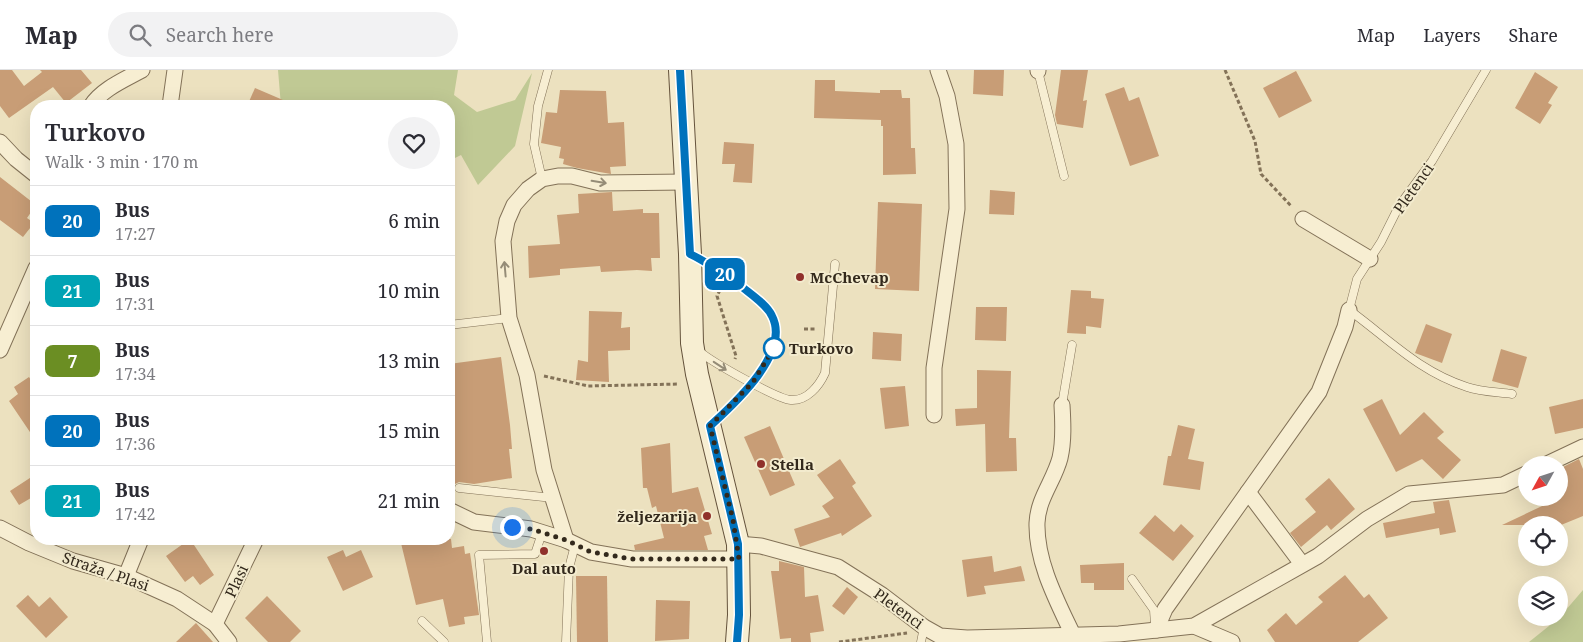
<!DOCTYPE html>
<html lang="en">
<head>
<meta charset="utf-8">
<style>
	:root { --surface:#fff; --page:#f2f2f3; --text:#2b2b33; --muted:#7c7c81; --line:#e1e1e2 }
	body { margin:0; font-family:"Noto Serif",serif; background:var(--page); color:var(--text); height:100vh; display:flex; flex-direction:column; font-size:19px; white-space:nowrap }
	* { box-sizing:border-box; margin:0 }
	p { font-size:16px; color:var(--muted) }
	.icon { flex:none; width:28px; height:28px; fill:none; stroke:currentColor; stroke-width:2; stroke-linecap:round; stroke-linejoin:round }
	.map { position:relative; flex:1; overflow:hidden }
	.details { position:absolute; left:30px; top:30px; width:425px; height:445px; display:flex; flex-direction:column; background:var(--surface); border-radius:20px; box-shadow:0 5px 20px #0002 }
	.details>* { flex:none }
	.badge { padding:0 10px; border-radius:8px; font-size:18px; line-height:32px }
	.needle { width:32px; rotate:230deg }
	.fabs { position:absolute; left:1518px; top:386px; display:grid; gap:10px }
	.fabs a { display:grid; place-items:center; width:50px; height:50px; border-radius:50%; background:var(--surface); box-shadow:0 5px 20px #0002; font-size:25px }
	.you { position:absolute; width:25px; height:25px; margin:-12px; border:4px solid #fff; border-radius:50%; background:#1a73e8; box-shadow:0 0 0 8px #1a73e833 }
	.map>.badge { position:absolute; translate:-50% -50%; box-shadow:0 0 0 2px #fff }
	.round { display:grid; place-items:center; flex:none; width:52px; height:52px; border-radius:26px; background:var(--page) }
	.head { display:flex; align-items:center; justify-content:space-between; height:85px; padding:0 15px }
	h1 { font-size:24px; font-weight:600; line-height:38px }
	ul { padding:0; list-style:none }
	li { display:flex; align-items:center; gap:15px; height:70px; padding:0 15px; border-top:1px solid var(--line) }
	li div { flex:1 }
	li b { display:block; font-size:19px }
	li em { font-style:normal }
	li .badge { min-width:55px; font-weight:700; text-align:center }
	header { display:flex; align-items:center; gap:30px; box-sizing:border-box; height:70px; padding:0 25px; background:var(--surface); border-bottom:1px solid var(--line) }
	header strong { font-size:24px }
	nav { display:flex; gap:28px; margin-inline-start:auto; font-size:18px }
	.search { width:350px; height:45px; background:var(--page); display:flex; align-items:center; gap:12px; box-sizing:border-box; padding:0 18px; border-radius:28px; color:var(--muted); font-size:19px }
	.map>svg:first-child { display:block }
	.green { fill:#c0c994 }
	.building { fill:#c89d76 }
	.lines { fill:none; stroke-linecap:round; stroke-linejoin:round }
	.lane-casing { stroke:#837258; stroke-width:9 }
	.street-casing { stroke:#837258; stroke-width:17 }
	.secondary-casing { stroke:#65533c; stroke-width:24 }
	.path { stroke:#837258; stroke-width:3; stroke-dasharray:4 2.5; stroke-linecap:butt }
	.lane { stroke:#f7eed2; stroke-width:8 }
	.street { stroke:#f7eed2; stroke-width:15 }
	.secondary { stroke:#f7eed2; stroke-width:22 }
	.oneway { stroke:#958c77 }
	.line-casing { stroke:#fff; stroke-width:11 }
	.line { stroke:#0072bc; stroke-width:8 }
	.walk { stroke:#33291c; stroke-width:5; stroke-dasharray:0 9 }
	.poi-dot { fill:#90302b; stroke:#f3ebce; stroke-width:2 }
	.stop-dot { fill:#fff; stroke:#0072bc; stroke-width:2.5 }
	.labels { text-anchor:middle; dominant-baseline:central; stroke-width:4; stroke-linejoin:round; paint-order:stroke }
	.street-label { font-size:15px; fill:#33291c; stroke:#f3ebce }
	.poi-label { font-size:15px; font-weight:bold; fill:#33291c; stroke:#f3ebce; text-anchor:start }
	.stop-label { font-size:15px; font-weight:bold; fill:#33291c; stroke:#f3ebce; text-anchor:start }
</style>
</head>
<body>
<header>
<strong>Map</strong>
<div class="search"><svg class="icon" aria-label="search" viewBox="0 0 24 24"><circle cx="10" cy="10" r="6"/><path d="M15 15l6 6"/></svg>Search here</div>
<nav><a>Map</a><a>Layers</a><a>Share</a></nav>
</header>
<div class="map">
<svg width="1583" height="572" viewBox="0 0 1583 572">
	<rect width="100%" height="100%" fill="#ece1bf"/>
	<g class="green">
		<path d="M278,0H458L454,25L477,42L515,30L532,3L515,76L478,115L461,85L449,91V36H281Z"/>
		<path d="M1583,520V572H1529L1559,548Z"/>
	</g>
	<g class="building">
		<path d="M0,0H12L24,16L42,2L40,0H81L92,13L66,33L53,17L9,48L0,36Z"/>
		<path d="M974,0H1004L1003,26L973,24Z"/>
		<path d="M1061,0H1088L1083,31L1087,30L1083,58L1057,54L1055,45Z"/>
		<path d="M1296,1L1312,31L1279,48L1263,18Z"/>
		<path d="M1535,2L1558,17L1548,33L1552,35L1540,54L1515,38Z"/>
		<path d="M815,10H835V21L880,23V20H901L902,28H910L911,78H915L916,104L883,105V56H881V50L814,48Z"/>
		<path d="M1124,17L1129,31L1139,27L1159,86L1130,96L1105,24Z"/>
		<path d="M255,18L297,36H247Z"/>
		<path d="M560,20L606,21L608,53L624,52L626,96L610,97L611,104L577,98L563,94L564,89L559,88L561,77L541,73L546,42L557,43Z"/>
		<path d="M724,72L754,74L752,113L733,112L735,94H722Z"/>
		<path d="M0,107L36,135L27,148L34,153L23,167L0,150Z"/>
		<path d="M990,120L1015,122L1014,145L989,144Z"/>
		<path d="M612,122L613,141L643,139V143H659L660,188H651L652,201L637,200L601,202L600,196L560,199V205L529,208L528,176L560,174L557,145L579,143L578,124Z"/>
		<path d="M878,132L922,134L919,221L875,219Z"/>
		<path d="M1071,220L1091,221V228L1104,229L1101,258L1086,256V264L1067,263Z"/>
		<path d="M976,237H1007L1006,271L975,270Z"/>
		<path d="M589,241L622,242L621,258L630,257V280L608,281L609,312L576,310L578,290L588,292Z"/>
		<path d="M1426,254L1452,264L1442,293L1415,283Z"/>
		<path d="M873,262L902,264L901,291L872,289Z"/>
		<path d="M1501,279L1527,287L1518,318L1492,311Z"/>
		<path d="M501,287L510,355L512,379H509L512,408L474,414L459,412L449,417V294Z"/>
		<path d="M977,300L1011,301L1009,368H1016L1017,401L986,402L985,354L956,356L955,339L977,338Z"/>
		<path d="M29,307L36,318V371L9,331L18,324L14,317Z"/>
		<path d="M905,316L909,356L885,359L880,318Z"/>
		<path d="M1382,329L1400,365L1424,342L1444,362L1437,368L1461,390L1443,409L1422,389L1396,402L1363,339Z"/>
		<path d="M1583,329V358L1555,364L1549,337Z"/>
		<path d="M1178,355L1195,359L1188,389L1204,392L1200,420L1163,415L1168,386H1171Z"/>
		<path d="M770,356L795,415L770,426L744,367Z"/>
		<path d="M670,373L672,423L698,417L712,464L704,466L708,480H635L634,475L664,468L656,436L652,438L647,418H643L641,378Z"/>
		<path d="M840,389L856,413L852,416L872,446L842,466L841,463L800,477L794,459L830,447L822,436L834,428L817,405Z"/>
		<path d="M1579,389L1583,399V446L1561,455H1502L1559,428V399Z"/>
		<path d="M36,404V425L19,435L10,421Z"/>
		<path d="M1329,408L1355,439L1331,460L1327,455L1301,477L1290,463L1316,442L1305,429Z"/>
		<path d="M1449,430L1456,462L1440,465L1439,458L1386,468L1383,453L1435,443L1433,432Z"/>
		<path d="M1155,445L1174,462L1181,454L1194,466L1173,491L1139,463Z"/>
		<path d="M190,469L214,505L200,515L193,506L185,512L166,486Z"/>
		<path d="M400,469H451L452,478L464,476L465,484L470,483L479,545L464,547L465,554L449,557L443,529L416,535Z"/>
		<path d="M343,480L346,487L361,480L373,507L343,521L327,487Z"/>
		<path d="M992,486L994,502L1021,496L1025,511L984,516L986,524L967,527L962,490Z"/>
		<path d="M779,491L804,497L805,527L818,525L824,561L810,563L811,572H791V568L780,569L771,501H779Z"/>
		<path d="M1124,493V520H1094V513H1081L1080,495Z"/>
		<path d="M1345,505L1364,528L1369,524L1388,548L1358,572H1275L1267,560L1286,543L1296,555L1323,532L1318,527Z"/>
		<path d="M576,506H607L608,572H577Z"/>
		<path d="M847,517L858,527L844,545L832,536Z"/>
		<path d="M28,525L39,537L50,527L68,547L46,568L16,536Z"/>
		<path d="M267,526L301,561L290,572H268L245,548Z"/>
		<path d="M656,530L690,531L689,569L655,571Z"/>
		<path d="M196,553L213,572H176Z"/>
	</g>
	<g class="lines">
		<g class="lane-casing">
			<g id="lane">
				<path d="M1486,0L1432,91L1399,136L1381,172L1357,209L1349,240C1389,269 1418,301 1467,317C1481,322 1498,322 1512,324"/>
				<path d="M1038,1L1064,106"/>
				<path d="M542,109L534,74L538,36L548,0"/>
				<path d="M692,185C710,193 725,204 740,216C751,224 768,235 773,248C789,285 736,332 712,355"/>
				<path d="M449,255L509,248"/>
				<path d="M699,281C710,291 777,329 791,330C807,331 819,316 825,303L835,194"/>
				<path d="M1062,335L1072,275"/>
				<path d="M459,418L553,428"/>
				<path d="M1132,509L1154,540L1155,555"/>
				<path d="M422,551L444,572"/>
				<path d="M487,572L479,485L535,484L542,463"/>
				<path d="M566,572L569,498L575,475"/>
				<path d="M921,572L924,557"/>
			</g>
		</g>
		<g class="street-casing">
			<g id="street">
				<path d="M1038,1V0"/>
				<path d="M91,36C102,19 124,10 142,0"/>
				<path d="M170,36L175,0"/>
				<path d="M0,72L16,89L36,105"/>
				<path d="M1303,149L1370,189"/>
				<path d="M0,280L36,198"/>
				<path d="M1062,335C1063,352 1064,371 1060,388C1054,411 1038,428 1037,453C1036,492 1057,531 1073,565"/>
				<path d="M934,345V298L957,139L956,74L947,26L938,0"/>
				<path d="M1545,395L1583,377"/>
				<path d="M1248,422L1302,494"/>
				<path d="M449,440L474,452L531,459L566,470L591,482L632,489H739"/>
				<path d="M0,458L29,473L73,491L126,506L177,529L215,554L229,572"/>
				<path d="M566,470L544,400L527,305L509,248L503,171L507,151L514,135L528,119L542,109L558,106H572L600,113L686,112"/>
				<path d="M738,474L761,476L838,497L882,525L924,557L940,566L967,568L1119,564L1194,556L1318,486L1367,449L1409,424L1503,415L1526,404"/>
				<path d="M126,506L141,469"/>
				<path d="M215,554L256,469"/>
				<path d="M1194,556L1232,572"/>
				<path d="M1156,560L1165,539L1319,322L1345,257L1349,240"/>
			</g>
		</g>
		<g class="secondary-casing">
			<path id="secondary" d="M680,0L690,184L692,273L697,304L738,474L739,545L737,572"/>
		</g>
		<g class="path">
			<path d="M1225,0L1255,71L1261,104L1292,137"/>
			<path d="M720,220L717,226L736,286L735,289"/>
			<path d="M804,259H816"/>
			<path d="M544,306L588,316L679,314"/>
			<path d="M839,572L907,563"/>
		</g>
		<use href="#lane" class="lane"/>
		<use href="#street" class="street"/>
		<use href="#secondary" class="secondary"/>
	</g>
	<defs><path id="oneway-shaft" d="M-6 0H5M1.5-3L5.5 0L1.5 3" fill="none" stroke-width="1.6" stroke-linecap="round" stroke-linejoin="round" transform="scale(1.25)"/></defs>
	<g class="oneway">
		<use href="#oneway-shaft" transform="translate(599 112) rotate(9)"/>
		<use href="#oneway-shaft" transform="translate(505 199) rotate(-95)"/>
		<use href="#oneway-shaft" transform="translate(720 296) rotate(33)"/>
	</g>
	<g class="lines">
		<g class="line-casing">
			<path id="line" d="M680,0L690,184C709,193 725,205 742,217C752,225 767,235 772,246C791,283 734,334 710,356L738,474L739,545L737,572"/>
		</g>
		<use href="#line" class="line"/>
		<path class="walk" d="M512,457L531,459L566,470L591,482L632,489H739L733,450L710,356L753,312L774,278"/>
	</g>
	<g class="poi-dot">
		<circle cx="800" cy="207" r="5"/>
		<circle cx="761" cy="394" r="5"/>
		<circle cx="707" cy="446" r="5"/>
		<circle cx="544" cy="481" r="5"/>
	</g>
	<circle class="stop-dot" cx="774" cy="278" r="10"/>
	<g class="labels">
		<g class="street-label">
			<text transform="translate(1413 118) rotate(-55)">Pletenci</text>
			<text transform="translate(106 501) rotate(19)">Straža / Plasi</text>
			<text transform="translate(236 511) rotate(-65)">Plasi</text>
			<text transform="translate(899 538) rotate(36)">Pletenci</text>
		</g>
		<g class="poi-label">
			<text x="810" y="207">McChevap</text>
			<text x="771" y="394">Stella</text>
			<text x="697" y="446" text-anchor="end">željezarija</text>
			<text x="544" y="498" text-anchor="middle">Dal auto</text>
		</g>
		<g class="stop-label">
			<text x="789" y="278">Turkovo</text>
		</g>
	</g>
</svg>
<div class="fabs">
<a><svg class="needle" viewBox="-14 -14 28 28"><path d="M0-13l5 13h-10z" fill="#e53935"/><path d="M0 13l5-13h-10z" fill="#7c7c81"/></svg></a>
<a><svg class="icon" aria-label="locate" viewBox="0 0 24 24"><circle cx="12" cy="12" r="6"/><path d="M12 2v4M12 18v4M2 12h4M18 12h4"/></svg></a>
<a><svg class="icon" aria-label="layers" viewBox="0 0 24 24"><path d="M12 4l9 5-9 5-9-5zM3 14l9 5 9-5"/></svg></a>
</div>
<div class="you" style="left:512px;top:457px"></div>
<b class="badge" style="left:725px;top:204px;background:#0072bc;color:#fff">20</b>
<section class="details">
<div class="head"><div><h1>Turkovo</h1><p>Walk · 3 min · 170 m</p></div><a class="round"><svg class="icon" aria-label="heart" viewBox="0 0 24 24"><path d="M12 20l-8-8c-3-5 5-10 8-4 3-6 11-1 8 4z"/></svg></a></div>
<ul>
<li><span class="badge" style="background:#0072bc;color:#fff">20</span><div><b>Bus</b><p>17:27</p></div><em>6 min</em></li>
<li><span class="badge" style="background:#00a3b4;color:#fff">21</span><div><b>Bus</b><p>17:31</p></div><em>10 min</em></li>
<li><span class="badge" style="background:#6b8e23;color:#fff">7</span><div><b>Bus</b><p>17:34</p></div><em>13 min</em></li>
<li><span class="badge" style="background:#0072bc;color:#fff">20</span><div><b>Bus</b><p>17:36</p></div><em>15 min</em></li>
<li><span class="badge" style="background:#00a3b4;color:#fff">21</span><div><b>Bus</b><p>17:42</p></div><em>21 min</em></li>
</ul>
</section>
</div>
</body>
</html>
